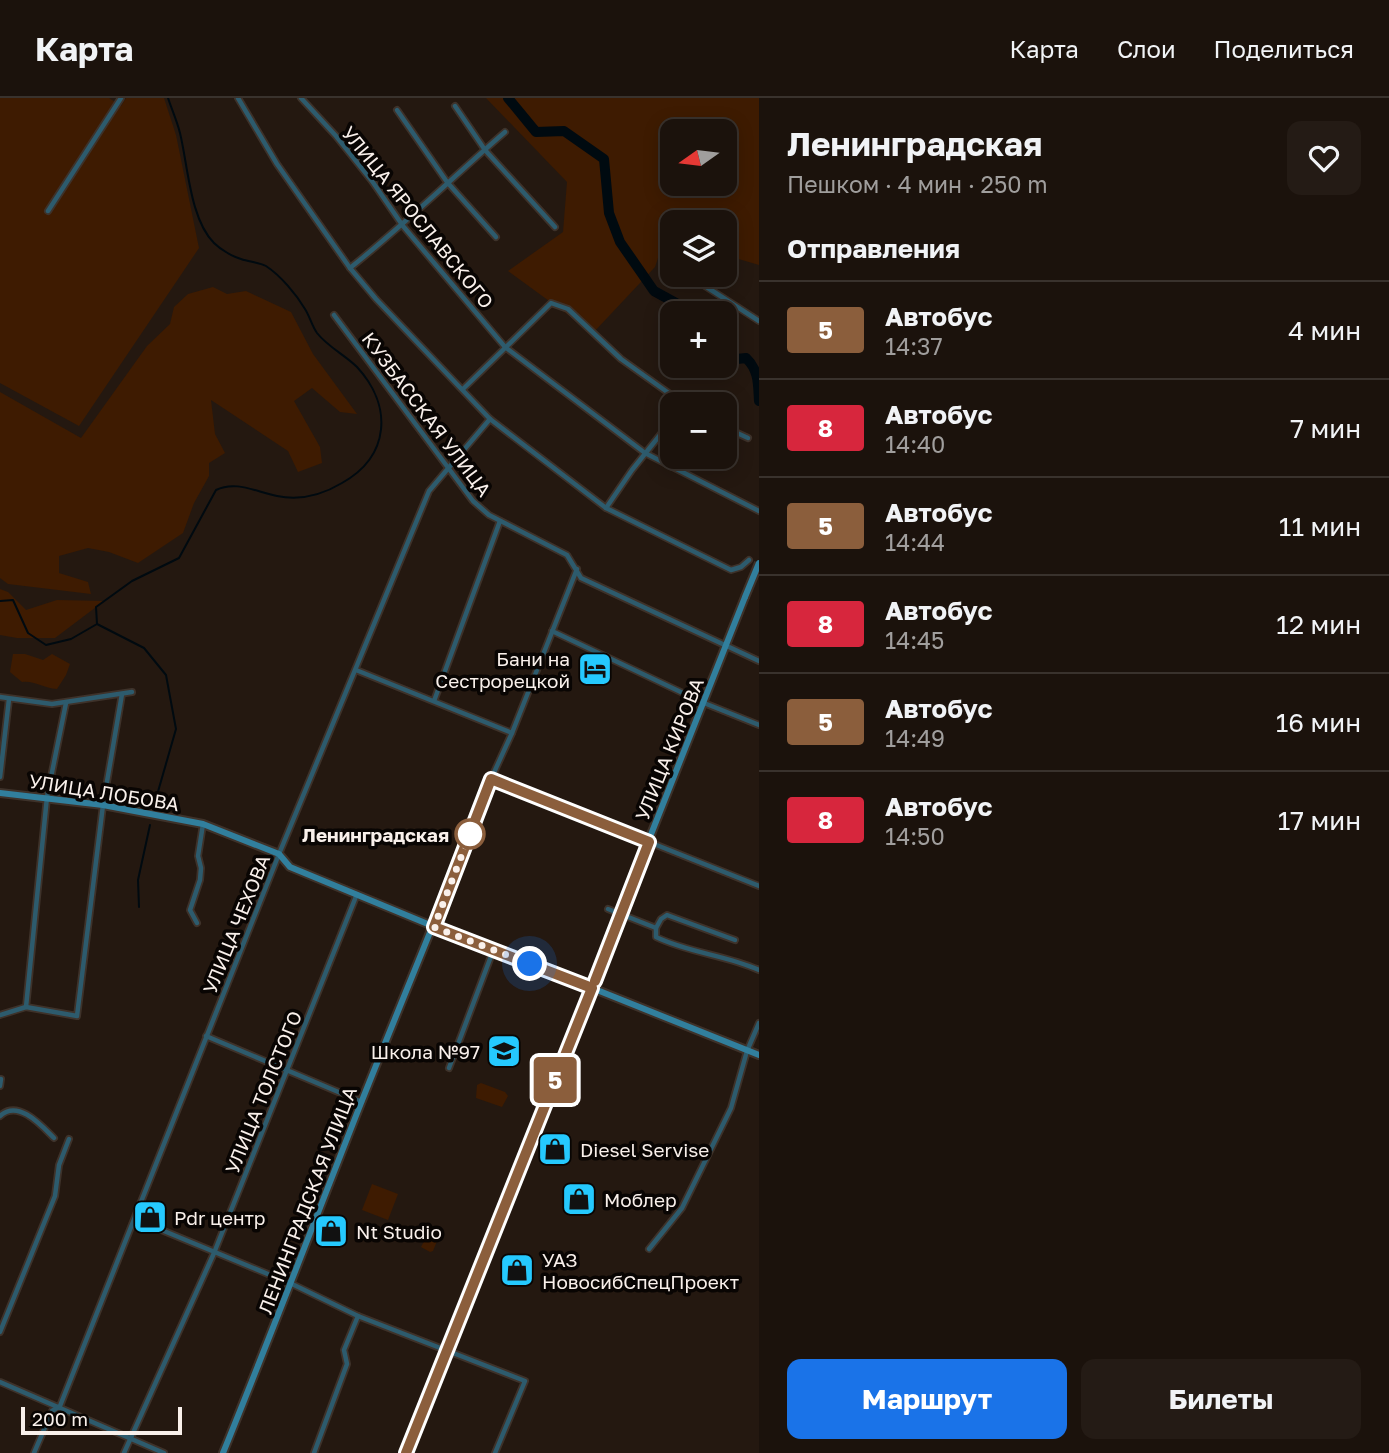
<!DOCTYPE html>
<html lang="ru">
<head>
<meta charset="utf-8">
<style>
	:root { --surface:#1b120c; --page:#241b15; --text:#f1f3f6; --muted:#a09e9d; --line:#39322d; --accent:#1a73e8 }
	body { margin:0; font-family:"Golos Text",sans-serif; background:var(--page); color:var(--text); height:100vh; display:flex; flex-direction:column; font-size:26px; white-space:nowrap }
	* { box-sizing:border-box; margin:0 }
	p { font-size:23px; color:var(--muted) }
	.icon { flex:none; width:38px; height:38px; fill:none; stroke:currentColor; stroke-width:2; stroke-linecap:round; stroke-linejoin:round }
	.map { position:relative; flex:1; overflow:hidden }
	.sheet { display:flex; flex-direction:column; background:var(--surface); width:630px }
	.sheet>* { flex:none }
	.badge { padding:0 14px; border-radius:5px; font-size:24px; line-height:46px }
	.needle { width:46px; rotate:256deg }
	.controls { position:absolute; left:660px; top:21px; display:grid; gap:14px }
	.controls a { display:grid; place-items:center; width:77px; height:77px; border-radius:14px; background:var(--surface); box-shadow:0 4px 18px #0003,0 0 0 2px var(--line); font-size:35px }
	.scale { position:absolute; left:21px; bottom:18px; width:161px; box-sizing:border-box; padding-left:7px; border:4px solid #f9f0eb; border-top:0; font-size:19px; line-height:24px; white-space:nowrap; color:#f9f0eb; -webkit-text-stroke:5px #090503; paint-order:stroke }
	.you { position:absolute; width:35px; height:35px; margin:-18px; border:5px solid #fff; border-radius:50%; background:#1a73e8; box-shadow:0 0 0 10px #1a73e833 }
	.map>.badge { position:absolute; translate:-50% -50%; box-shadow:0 0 0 4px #fff }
	h2 { padding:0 28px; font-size:26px; line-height:63px }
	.round { display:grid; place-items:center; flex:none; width:74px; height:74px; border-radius:14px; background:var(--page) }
	.summary { display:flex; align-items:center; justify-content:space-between; height:119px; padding:0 28px }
	h1 { font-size:33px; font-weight:700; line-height:52px }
	.primary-button { display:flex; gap:14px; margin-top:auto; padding:14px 28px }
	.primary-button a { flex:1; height:80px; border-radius:14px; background:var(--accent); color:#fff; font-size:28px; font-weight:700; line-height:80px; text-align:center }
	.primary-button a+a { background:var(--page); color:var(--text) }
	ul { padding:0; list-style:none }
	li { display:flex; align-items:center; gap:21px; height:98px; padding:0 28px; border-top:2px solid var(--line) }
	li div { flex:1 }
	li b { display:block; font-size:26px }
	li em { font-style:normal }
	li .badge { min-width:77px; font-weight:700; text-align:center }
	header { display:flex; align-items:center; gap:42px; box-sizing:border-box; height:98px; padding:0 35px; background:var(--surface); border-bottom:2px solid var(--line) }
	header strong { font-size:33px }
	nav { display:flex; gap:38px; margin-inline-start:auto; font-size:24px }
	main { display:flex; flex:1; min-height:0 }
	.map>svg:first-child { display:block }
	.green { fill:#3e1b01; fill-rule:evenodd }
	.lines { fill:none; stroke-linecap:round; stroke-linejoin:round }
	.stream { stroke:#000a10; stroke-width:2 }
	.river { stroke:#000a10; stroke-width:10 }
	.street-casing { stroke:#3e322a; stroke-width:8 }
	.secondary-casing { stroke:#3e322a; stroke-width:10 }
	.street { stroke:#2d5b6d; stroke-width:4.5 }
	.secondary { stroke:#317f9d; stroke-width:6 }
	.secondary-bridge-casing { stroke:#3e322a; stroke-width:10; stroke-linecap:butt }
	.secondary-bridge { stroke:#317f9d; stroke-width:6 }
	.line-casing { stroke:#fff; stroke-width:16 }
	.line { stroke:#8b5e3c; stroke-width:10 }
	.walk { stroke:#f9f0eb; stroke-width:7; stroke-dasharray:0 12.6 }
	.stop-dot { fill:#fff; stroke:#8b5e3c; stroke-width:3.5 }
	.labels { text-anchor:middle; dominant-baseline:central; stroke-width:7; stroke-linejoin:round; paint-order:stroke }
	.street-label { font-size:19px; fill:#f9f0eb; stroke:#090503 }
	.poi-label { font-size:19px; fill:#f9f0eb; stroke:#090503; text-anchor:start }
	.stop-label { font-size:19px; font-weight:bold; fill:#f9f0eb; stroke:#090503; text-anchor:end }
</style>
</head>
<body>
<header>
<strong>Карта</strong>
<nav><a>Карта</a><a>Слои</a><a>Поделиться</a></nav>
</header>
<main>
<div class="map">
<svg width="759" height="1355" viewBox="0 0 759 1355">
	<rect width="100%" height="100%" fill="#241810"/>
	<g class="green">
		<path d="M0,0H109L121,8L126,0H164L176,37L199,150L79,328L0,285Z"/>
		<path d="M486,0H759V167L725,157L724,124H672V141L665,139L655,169L593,235L508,173L563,134L567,84ZM672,33H724V86H672Z"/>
		<path d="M213,189L227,196L246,193L291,214L313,256L357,316L340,314L312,290L294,303L320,349L322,365L298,374L288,353L211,302L215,336L225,355L209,365V378L194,405L183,435L138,465L109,454L88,450L59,458V475L88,484L91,496L8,486L0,480V294L81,340L147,248L170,226L174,209L188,196Z"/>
		<path d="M0,491L8,494L26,512L57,502L104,503L55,540H17L0,537Z"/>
		<path d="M13,556H25L43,562L52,556L70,566L66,577L57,591C43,590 33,582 22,584L10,574Z"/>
		<path d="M481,985L505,994L508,998L502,1009L476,1000L477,987Z"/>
		<path d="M372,1086L398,1096L388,1122L362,1112Z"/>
		<path d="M430,1132L439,1138L433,1153L430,1154L421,1149Z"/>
	</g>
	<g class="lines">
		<g class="stream">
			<path d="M0,503L13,502L28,535L46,547L71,541L97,526L96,509L132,483L179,460L216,392C236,382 256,394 277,398C301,403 322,397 342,385C390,358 393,308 357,269C345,257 328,249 317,235C312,228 310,219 305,211C296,196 281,178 266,168C259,164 249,164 241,161C233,159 220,151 214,145C190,121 188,68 180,35C177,23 172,12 168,0"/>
			<path d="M97,526L144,550L166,577L176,631L153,711"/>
			<path d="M139,809L138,782L150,727"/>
		</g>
		<g class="river">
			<path d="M508,0L536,34L564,33L604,61L609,115L620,144L654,193L694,215"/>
			<path d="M724,257L737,261L746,260C759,272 758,286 759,303"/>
		</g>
		<g class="street-casing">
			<g id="street">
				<path d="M238,0L277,66L350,170L376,201L490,321L606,410L731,472L741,469L749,462"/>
				<path d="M301,0L336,38L372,83L403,128L505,249L645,355L759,413"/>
				<path d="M455,8L485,52L555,129"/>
				<path d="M397,12L447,84L496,139"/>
				<path d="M48,113L121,0"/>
				<path d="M350,170C404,127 453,79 505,34"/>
				<path d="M688,177L759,223"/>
				<path d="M334,217L473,403L489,417L567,457L581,480L759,563"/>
				<path d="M463,291L551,205L568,211L621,261L684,306"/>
				<path d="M724,329L748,340"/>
				<path d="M606,410L632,372L672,322"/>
				<path d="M552,533L704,605L759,627"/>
				<path d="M356,572L512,635"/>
				<path d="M0,599L52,606L132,594"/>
				<path d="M434,603L500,423"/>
				<path d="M0,679L9,601"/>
				<path d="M491,681L512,635L577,471"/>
				<path d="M649,744L759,788"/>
				<path d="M608,811L656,830V839C689,855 726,857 759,872"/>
				<path d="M197,825L190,812L200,782L201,770L198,758L203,726"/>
				<path d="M656,830L661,821L667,817L735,842"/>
				<path d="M26,909L47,699L66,605"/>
				<path d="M0,917L26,909L77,918L103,707L122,596"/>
				<path d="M206,938L362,1004"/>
				<path d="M449,970L493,853"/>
				<path d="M0,988L1,981"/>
				<path d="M0,1018C18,1001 41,1027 54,1040"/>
				<path d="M135,1121L292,1186L358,1218L525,1283L495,1355"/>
				<path d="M649,1151L682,1110L731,1010L747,953L759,925"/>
				<path d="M0,1234L55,1098L59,1067L69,1041"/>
				<path d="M0,1284L164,1355"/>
				<path d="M34,1355L52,1313L60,1308L279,756L429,393L490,321"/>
				<path d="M124,1355L214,1155L357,796"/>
				<path d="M314,1355L347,1266L344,1252L358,1218"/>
			</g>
		</g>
		<g class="secondary-casing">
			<g id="secondary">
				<path d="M0,695L103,707L203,726L279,756L290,769L493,853L592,890L759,957"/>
				<path d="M223,1355C270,1239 315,1122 361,1005C404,897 449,790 491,681L649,744"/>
				<path d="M406,1355L745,499"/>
			</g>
		</g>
		<use href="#street" class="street"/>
		<use href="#secondary" class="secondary"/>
		<g class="secondary-bridge-casing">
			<path id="secondary-bridge" d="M745,499L759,465"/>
		</g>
		<use href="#secondary-bridge" class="secondary-bridge"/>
	</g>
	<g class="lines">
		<g class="line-casing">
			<path id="line" d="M406,1355L592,890L434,829L491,681L649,744L595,883"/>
		</g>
		<use href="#line" class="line"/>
		<path class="walk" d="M470,736L434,829L530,866"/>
	</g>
	<defs>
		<g id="hotel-square" transform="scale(1.75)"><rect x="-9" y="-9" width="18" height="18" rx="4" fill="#25c9fe" stroke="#090503"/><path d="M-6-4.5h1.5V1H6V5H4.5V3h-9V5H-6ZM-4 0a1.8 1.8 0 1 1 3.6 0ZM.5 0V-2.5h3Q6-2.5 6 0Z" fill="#111"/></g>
		<g id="school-square" transform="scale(1.75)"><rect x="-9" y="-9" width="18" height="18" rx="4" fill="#25c9fe" stroke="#090503"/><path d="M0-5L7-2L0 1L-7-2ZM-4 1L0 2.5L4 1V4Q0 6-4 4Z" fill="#111"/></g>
		<g id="shop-square" transform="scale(1.75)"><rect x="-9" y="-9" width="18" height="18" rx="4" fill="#25c9fe" stroke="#090503"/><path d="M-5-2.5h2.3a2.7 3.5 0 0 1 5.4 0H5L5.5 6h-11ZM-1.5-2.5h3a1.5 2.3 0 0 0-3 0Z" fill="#111"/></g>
	</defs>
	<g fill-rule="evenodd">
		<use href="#hotel-square" x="595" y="571"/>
		<use href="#school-square" x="504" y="953"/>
		<use href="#shop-square" x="555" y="1051"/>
		<use href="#shop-square" x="579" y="1101"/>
		<use href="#shop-square" x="150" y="1119"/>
		<use href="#shop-square" x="331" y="1133"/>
		<use href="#shop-square" x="517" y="1172"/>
	</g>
	<circle class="stop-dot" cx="470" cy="736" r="14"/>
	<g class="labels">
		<g class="street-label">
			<text transform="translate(418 119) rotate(51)">УЛИЦА ЯРОСЛАВСКОГО</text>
			<text transform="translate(427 316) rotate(53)">КУЗБАССКАЯ УЛИЦА</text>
			<text transform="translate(669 651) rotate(-68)">УЛИЦА КИРОВА</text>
			<text transform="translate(104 694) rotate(9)">УЛИЦА ЛОБОВА</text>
			<text transform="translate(236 826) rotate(-68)">УЛИЦА ЧЕХОВА</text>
			<text transform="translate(263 994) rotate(-68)">УЛИЦА ТОЛСТОГО</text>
			<text transform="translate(307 1102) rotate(-69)">ЛЕНИНГРАДСКАЯ УЛИЦА</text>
		</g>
		<g class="poi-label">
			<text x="570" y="560" text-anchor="end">Бани на<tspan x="570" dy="22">Сестрорецкой</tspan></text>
			<text x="480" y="953" text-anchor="end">Школа №97</text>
			<text x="580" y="1051">Diesel Servise</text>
			<text x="604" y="1101">Моблер</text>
			<text x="174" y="1119">Pdr центр</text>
			<text x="356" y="1133">Nt Studio</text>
			<text x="542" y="1161">УАЗ<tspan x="542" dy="22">НовосибСпецПроект</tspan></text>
		</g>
		<g class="stop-label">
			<text x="449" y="736">Ленинградская</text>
		</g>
	</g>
</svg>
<div class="controls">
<a><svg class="needle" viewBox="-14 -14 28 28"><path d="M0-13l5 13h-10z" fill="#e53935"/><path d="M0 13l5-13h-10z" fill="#a09e9d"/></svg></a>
<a><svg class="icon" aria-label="layers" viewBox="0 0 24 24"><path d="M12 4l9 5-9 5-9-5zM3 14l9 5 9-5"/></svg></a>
<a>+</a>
<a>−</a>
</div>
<div class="scale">200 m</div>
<div class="you" style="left:530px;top:866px"></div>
<b class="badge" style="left:555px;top:982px;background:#8b5e3c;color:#fff">5</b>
</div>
<section class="sheet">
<div class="summary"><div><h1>Ленинградская</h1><p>Пешком · 4 мин · 250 m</p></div><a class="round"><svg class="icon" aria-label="heart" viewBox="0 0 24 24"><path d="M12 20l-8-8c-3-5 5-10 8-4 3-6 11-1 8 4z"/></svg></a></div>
<h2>Отправления</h2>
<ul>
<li><span class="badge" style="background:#8b5e3c;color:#fff">5</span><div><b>Автобус</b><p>14:37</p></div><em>4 мин</em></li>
<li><span class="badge" style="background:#d7263d;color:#fff">8</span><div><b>Автобус</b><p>14:40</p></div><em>7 мин</em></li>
<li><span class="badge" style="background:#8b5e3c;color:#fff">5</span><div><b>Автобус</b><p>14:44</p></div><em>11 мин</em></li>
<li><span class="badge" style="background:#d7263d;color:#fff">8</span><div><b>Автобус</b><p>14:45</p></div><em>12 мин</em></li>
<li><span class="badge" style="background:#8b5e3c;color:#fff">5</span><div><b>Автобус</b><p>14:49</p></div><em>16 мин</em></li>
<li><span class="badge" style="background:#d7263d;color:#fff">8</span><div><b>Автобус</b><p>14:50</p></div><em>17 мин</em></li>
</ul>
<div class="primary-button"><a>Маршрут</a><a>Билеты</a></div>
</section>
</main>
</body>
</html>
